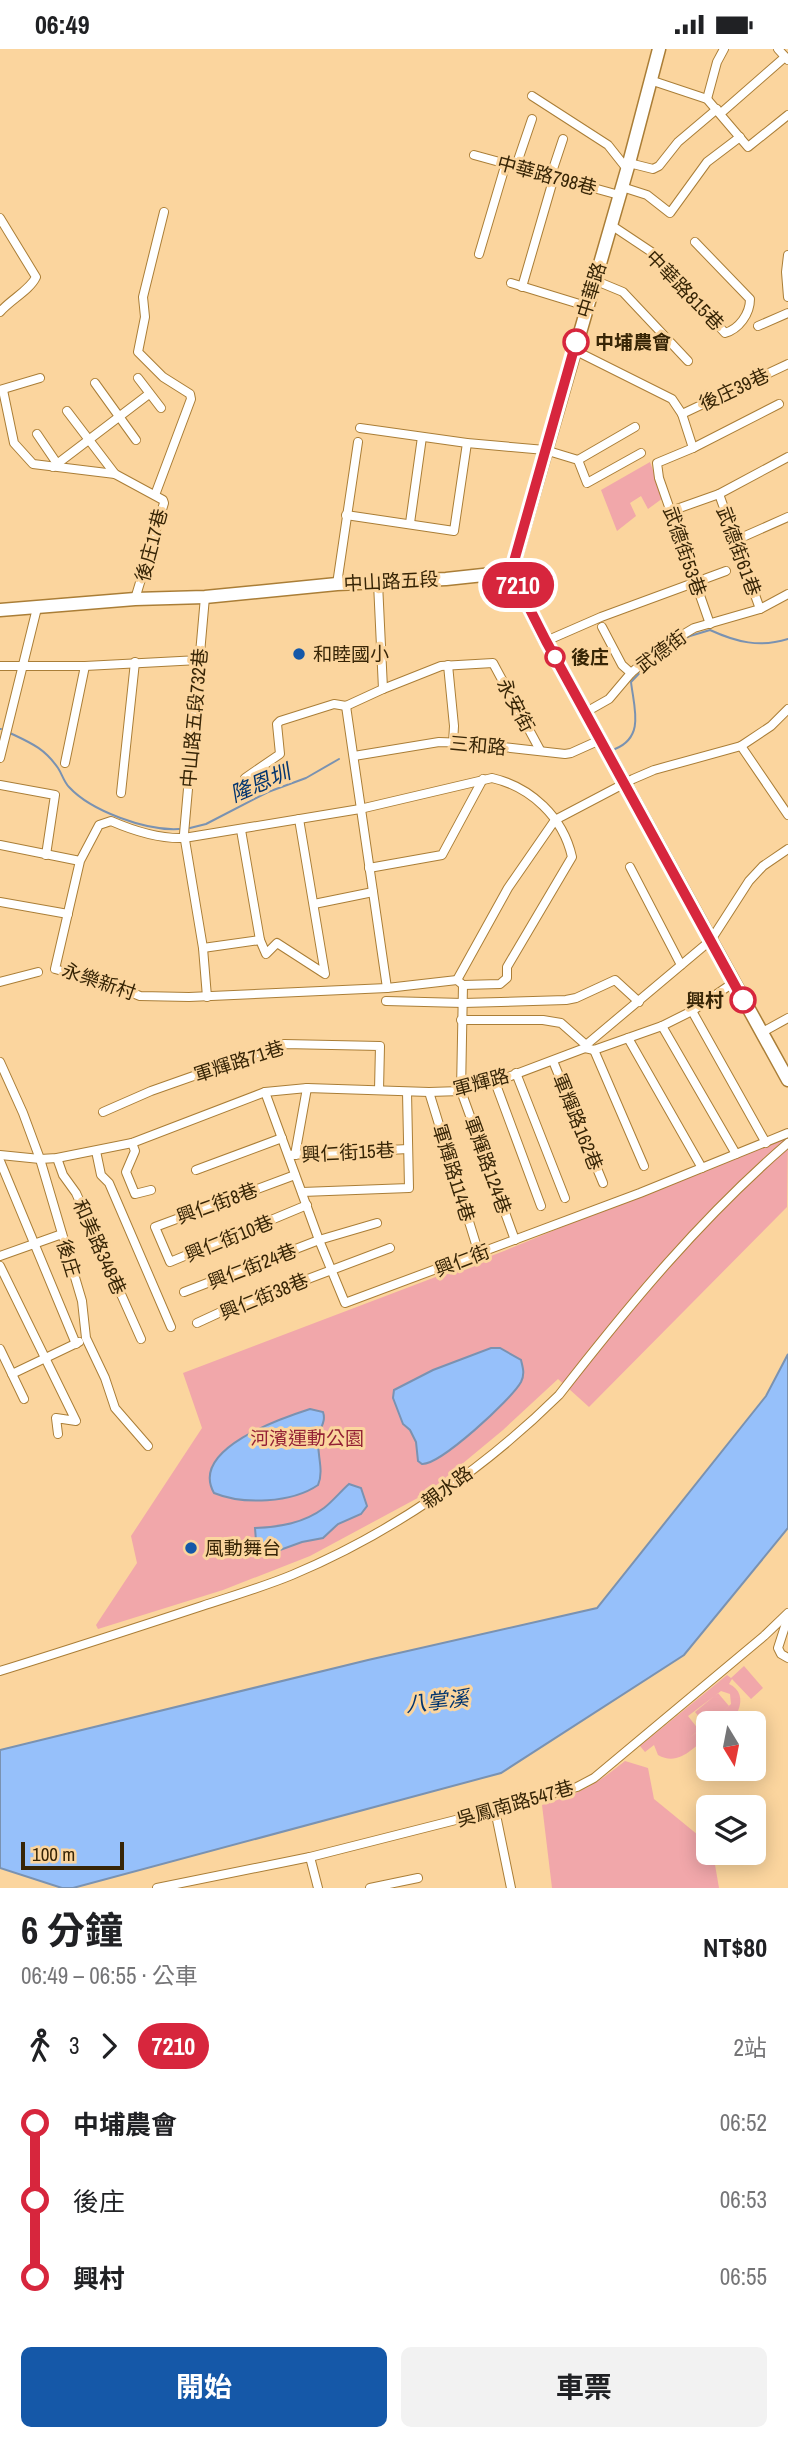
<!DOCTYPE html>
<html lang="zh-TW">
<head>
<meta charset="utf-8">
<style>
	:root { --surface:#fff; --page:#f2f2f2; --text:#202124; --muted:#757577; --accent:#1558a8 }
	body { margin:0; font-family:"Archivo Narrow","Noto Sans TC",sans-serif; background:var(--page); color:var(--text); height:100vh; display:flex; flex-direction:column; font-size:26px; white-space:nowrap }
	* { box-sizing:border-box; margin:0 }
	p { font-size:23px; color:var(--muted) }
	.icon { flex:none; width:38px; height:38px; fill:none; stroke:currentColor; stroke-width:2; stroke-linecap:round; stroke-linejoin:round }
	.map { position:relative; height:1839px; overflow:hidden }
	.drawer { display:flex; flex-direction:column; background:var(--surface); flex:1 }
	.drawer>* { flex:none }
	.badge { padding:0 14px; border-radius:23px; font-size:24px; line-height:46px }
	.needle { width:46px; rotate:170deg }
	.tools { position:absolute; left:696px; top:1662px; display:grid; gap:14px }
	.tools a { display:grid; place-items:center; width:70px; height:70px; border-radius:10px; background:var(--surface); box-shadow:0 4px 18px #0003; font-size:35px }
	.scale { position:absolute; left:21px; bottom:18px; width:103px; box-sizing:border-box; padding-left:7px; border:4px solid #372506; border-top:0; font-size:19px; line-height:24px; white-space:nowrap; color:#372506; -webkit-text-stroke:5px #fbd59e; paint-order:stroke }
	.map>.badge { position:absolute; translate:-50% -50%; box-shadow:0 0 0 4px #fff }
	.legs { display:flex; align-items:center; gap:10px; height:77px; padding:0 21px; font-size:23px }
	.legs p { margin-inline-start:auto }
	.head { display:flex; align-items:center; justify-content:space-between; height:119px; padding:0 21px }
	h1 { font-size:38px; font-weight:700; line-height:52px }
	.action { display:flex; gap:14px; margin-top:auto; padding:14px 21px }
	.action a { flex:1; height:80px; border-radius:10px; background:var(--accent); color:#fff; font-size:28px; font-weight:700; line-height:80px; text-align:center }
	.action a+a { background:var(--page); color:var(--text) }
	ul { padding:0 21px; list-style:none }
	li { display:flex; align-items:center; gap:24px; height:77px; font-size:26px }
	li i { display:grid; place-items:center; width:10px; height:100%; margin:0 9px; background:currentColor }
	li i::after { content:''; width:18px; height:18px; margin:-9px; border:5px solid; border-radius:50%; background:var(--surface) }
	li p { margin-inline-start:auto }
	li:first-child i { background:linear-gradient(#0000 50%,currentColor 0) }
	li:last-child i { background:linear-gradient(currentColor 50%,#0000 0) }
	.status { display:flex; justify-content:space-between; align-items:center; height:49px; padding:0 35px; background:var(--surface); direction:ltr }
	.status svg { height:19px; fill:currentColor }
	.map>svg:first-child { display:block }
	.green { fill:#f1a7aa; fill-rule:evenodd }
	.water { fill:#96c0fa; stroke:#7a92b1; stroke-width:2 }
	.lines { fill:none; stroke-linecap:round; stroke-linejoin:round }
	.stream { stroke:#7a92b1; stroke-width:2 }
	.street-casing { stroke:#aa7e37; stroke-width:10 }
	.secondary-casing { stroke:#aa7e37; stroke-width:15 }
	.primary-casing { stroke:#aa7e37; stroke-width:15 }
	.street { stroke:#fff; stroke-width:8 }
	.secondary { stroke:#fff; stroke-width:12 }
	.primary { stroke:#fff; stroke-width:12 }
	.line-1-casing { stroke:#fff; stroke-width:16 }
	.line-1 { stroke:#d7263d; stroke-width:10 }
	.stop-1-dot { fill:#fff; stroke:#d7263d; stroke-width:3.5 }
	.poi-dot { fill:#1558a8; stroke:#fbd59e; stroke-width:2.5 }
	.labels { text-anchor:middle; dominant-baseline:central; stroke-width:6; stroke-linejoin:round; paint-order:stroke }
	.street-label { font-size:19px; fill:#372506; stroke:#fbd59e }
	.stop-label { font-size:19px; font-weight:bold; fill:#372506; stroke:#fbd59e; text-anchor:start }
	.poi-label { font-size:19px; fill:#372506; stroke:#fbd59e; text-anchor:start }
	.park-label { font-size:19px; fill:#942135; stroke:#fbd59e }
	.water-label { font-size:21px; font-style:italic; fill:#03356f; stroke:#fbd59e }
</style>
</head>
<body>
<div class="status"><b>06:49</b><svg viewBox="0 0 49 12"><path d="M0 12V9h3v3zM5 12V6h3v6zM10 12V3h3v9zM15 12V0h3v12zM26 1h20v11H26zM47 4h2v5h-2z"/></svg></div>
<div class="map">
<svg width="788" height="1839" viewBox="0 0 788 1839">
	<rect width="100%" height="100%" fill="#fbd59e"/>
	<g class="green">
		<path d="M650,413L663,449L648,460L641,447L630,454L636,467L617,482L601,441Z"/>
		<path d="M788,1085L787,1158L589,1358L558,1330L503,1381L427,1444L310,1507L223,1541L98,1580L96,1576L137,1514L131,1487L202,1379L183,1324L504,1202Z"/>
		<path d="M744,1617L763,1639L751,1650L732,1630L729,1635C740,1640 743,1650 738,1662L722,1675H709V1686C694,1698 679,1718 658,1706L654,1696L645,1703L640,1697L727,1626L731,1629ZM721,1642L730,1645L731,1655L720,1665L729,1657L718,1644L695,1663L706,1676L688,1690L699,1681L688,1667Z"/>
		<path d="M625,1712L648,1719L654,1750L709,1795V1804H713L719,1839H552L542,1756C581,1744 594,1737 625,1712Z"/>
	</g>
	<g class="water">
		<path d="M491,1299H500L521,1311C523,1319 525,1325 521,1333C511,1351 440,1416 422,1415L418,1412L416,1393L410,1381L403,1375L393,1349L394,1341L433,1321Z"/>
		<path d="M788,1305V1479L684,1606L501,1724L73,1839H62L0,1819V1701L368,1611L597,1559L766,1347Z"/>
		<path d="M310,1360L323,1363C326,1372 321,1377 319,1385C315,1402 325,1420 318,1436C292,1454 243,1456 214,1444C189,1400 282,1369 310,1360Z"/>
		<path d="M349,1435L361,1439L367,1457L361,1465L338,1475L323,1489L302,1493L269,1505H257L255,1479C280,1478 304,1474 324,1459C333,1452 341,1442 349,1435Z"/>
	</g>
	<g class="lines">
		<g class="stream">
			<path d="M661,604L690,587L710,581C736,593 760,599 788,590"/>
			<path d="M0,680H1"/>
			<path d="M10,684C31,694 44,699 58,719C62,725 64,733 69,738C91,762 146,782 179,780"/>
			<path d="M615,700C645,688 634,659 631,633L649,614"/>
			<path d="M190,779L206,775L268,743L306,729L339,710"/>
		</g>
		<g class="street-casing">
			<g id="street">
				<path d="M778,0L788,11"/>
				<path d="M650,31L707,50L748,98L788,66"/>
				<path d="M532,47L608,96L627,120"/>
				<path d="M707,50L717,13L724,0"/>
				<path d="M721,64L785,8"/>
				<path d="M474,106L619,146"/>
				<path d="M629,114L653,120L659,117L678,93L717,60"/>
				<path d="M516,117L532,70"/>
				<path d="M551,126L563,90"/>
				<path d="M622,138L647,146L670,164L707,113L740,88"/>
				<path d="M0,169L36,228C30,241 10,251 0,263"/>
				<path d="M611,176L653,204L725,284C739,280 750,265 750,250L695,193"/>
				<path d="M479,205L506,114"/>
				<path d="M788,206L786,223L788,248"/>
				<path d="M594,231L623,243L688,312"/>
				<path d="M511,234L586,257"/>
				<path d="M522,238L554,128"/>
				<path d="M758,277L788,264"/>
				<path d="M574,301L672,350L682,365L788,315"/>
				<path d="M138,329L161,359"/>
				<path d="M95,334L136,391"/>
				<path d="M0,341L40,329"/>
				<path d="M3,341L14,394L33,415L115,425L163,451L164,454L135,550"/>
				<path d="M67,362L115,425"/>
				<path d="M682,365L693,399L657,414L659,429L710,575"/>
				<path d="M360,379L467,394L545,401L578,411L587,434L641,404"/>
				<path d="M37,385L56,413"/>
				<path d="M693,399L779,355"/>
				<path d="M578,411L635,378"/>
				<path d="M53,418L149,345"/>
				<path d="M719,445L760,560"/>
				<path d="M155,446L191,350L190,345L163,328L138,303L145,268L143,248L164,163"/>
				<path d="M671,462L719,445L788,408"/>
				<path d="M346,466L454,482L467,394"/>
				<path d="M410,474L422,388"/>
				<path d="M736,491L788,468"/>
				<path d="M337,535L358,393"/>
				<path d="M205,548L184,785L203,899L207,948"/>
				<path d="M602,578L622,616L631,624"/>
				<path d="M546,592L601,568L726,522"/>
				<path d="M448,616L454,677L453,694"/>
				<path d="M0,617H85L199,611"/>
				<path d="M383,640L441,617L493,614L540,701"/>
				<path d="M346,657L387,939"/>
				<path d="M586,663L609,650L631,624L659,600L694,579L760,560L788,545"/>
				<path d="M741,697L788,766"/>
				<path d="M354,707L439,693L467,694L565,705L571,704L600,691"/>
				<path d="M0,709L37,559"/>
				<path d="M65,714L85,617"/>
				<path d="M245,729L280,705L277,675L280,672L334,655L346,657L383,640L378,534"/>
				<path d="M0,736L55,746L46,806"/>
				<path d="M121,744L135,613"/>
				<path d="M241,781L260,891"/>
				<path d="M0,796L80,812L55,920L110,935L140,947L189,948L387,939L457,931L463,936L500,935L507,929V918L572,808C563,768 531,738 492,729L360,760L184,789C159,790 134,782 111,772L99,776L80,812"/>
				<path d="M630,818L681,916"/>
				<path d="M369,819L442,806L483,730"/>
				<path d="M0,853L68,865"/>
				<path d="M314,855L373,843"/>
				<path d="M203,899L260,891L266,905L277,894L325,925L299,770"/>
				<path d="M457,931L508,839L555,771L633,730L654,721L741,697L771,677L788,660"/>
				<path d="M0,933L38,923"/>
				<path d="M463,936L461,1042L515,1191"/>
				<path d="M386,952L463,954L566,951L576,949L615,931L639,953"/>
				<path d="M692,962L766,1094"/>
				<path d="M461,971H543L561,974L586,996"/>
				<path d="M662,977L736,1105"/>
				<path d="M761,984L788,969"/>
				<path d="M628,989L702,1119"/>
				<path d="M585,999L594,1001L662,977L692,962L733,934"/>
				<path d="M594,1001L644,1117"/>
				<path d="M553,1012L603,1134"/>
				<path d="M0,1013L23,1064L40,1110L82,1252L86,1289L105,1329L115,1359L148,1397"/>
				<path d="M516,1024L565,1149"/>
				<path d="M495,1033L541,1157"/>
				<path d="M265,1043L319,1191L345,1254L640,1144L788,1084"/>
				<path d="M429,1043L479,1205"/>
				<path d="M103,1063L151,1042L284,995L380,997L379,1041"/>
				<path d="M132,1094L135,1102L126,1123L135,1145L151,1141"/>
				<path d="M96,1102L101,1126L109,1134L171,1278"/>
				<path d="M0,1106L40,1110L57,1109L132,1094L265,1043L307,1039L429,1043L461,1042L495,1033L585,999L586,996L711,891L749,832L763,817L788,800"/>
				<path d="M289,1106L408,1100"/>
				<path d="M295,1106L307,1039"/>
				<path d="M57,1109L63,1126L76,1144L141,1290"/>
				<path d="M0,1112L76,1295"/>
				<path d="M196,1121L282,1089"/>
				<path d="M295,1126L155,1178L170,1213L307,1156"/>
				<path d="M302,1143L409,1139L407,1043"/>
				<path d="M0,1207L62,1185"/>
				<path d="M0,1217L76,1372L56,1369L58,1385"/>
				<path d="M184,1243L319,1191L377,1174"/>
				<path d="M197,1274L223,1262L390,1199"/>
				<path d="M0,1300L24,1350"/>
				<path d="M12,1325L79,1293"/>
				<path d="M788,1568L778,1599L781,1605L788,1609"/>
				<path d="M0,1622C68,1601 135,1579 202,1557C232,1547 263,1538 292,1526C390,1485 483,1421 559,1346C629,1256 701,1169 788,1094"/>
				<path d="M495,1761L511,1839"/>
				<path d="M310,1808L495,1761L577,1738L594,1729L764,1587L788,1564"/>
				<path d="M157,1839L310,1808L318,1839"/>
				<path d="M370,1839L418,1829"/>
			</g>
		</g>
		<g class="secondary-casing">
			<path id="secondary" d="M511,523L629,114L659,0"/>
		</g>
		<g class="primary-casing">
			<path id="primary" d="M0,561L135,550L205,548L337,535L446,530L511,523L546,592L788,1031"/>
		</g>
		<use href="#street" class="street"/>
		<use href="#secondary" class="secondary"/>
		<use href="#primary" class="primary"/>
	</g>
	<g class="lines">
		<g class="line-1-casing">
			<path id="line-1" d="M576,293L511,523L546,592L743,951"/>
		</g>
		<use href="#line-1" class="line-1"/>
	</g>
	<g class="stop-1-dot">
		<circle cx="576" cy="293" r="12"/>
		<circle cx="555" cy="608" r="9"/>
		<circle cx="743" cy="951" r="12"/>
	</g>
	<g class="poi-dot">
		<circle cx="299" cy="605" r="7"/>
		<circle cx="191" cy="1499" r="7"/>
	</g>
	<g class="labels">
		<g class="street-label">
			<text transform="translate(547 126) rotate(15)">中華路798巷</text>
			<text transform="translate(591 241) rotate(-73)">中華路</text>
			<text transform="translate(685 241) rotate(46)">中華路815巷</text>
			<text transform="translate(734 340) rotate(-25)">後庄39巷</text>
			<text transform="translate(151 496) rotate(-75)">後庄17巷</text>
			<text transform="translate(685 502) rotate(71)">武德街53巷</text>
			<text transform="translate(739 502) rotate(70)">武德街61巷</text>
			<text transform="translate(391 532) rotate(-3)">中山路五段</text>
			<text transform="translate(661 602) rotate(-36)">武德街</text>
			<text transform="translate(516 656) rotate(62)">永安街</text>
			<text transform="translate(194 669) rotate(-85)">中山路五段732巷</text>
			<text transform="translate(478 696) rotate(5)">三和路</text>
			<text transform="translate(99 932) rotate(19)">永樂新村</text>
			<text transform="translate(239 1012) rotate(-18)">軍輝路71巷</text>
			<text transform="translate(481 1033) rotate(-15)">軍輝路</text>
			<text transform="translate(578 1073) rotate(68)">軍輝路162巷</text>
			<text transform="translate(348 1103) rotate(-3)">興仁街15巷</text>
			<text transform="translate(488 1116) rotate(70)">軍輝路124巷</text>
			<text transform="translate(454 1124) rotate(73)">軍輝路114巷</text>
			<text transform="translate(217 1154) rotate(-20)">興仁街8巷</text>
			<text transform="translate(229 1189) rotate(-22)">興仁街10巷</text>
			<text transform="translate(100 1198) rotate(66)">和美路348巷</text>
			<text transform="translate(69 1209) rotate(73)">後庄</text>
			<text transform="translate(462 1211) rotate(-21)">興仁街</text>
			<text transform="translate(252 1217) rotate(-21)">興仁街24巷</text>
			<text transform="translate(264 1247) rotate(-22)">興仁街38巷</text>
			<text transform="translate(447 1438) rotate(-36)">親水路</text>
			<text transform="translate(515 1754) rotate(-16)">吳鳳南路547巷</text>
		</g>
		<g class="stop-label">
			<text x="595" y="293">中埔農會</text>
			<text x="571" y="608">後庄</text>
			<text x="724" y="951" text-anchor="end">興村</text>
		</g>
		<g class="poi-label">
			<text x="313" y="605">和睦國小</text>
			<text x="205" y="1499">風動舞台</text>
		</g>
		<g class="park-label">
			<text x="307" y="1389">河濱運動公園</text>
		</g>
		<g class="water-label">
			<text transform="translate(260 734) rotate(-23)">隆恩圳</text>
			<text transform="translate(437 1652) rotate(-6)">八掌溪</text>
		</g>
	</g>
</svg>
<div class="tools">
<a><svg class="needle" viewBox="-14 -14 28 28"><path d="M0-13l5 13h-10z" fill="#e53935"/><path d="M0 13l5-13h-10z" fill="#757577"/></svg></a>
<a><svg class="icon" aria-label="layers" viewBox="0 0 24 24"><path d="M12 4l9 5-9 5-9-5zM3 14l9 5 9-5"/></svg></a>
</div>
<div class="scale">100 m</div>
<b class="badge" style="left:518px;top:536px;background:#d7263d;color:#fff">7210</b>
</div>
<section class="drawer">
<div class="head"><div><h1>6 分鐘</h1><p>06:49 – 06:55 · 公車</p></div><b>NT$80</b></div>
<div class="legs"><svg class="icon" aria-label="walk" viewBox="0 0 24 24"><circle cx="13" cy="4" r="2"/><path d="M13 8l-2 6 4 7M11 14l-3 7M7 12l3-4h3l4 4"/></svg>3<svg class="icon" aria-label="forward" viewBox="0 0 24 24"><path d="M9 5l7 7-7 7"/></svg><b class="badge" style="background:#d7263d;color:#fff">7210</b><p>2站</p></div>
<ul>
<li><i style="color:#d7263d"></i><b>中埔農會</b><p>06:52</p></li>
<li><i style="color:#d7263d"></i><span>後庄</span><p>06:53</p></li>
<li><i style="color:#d7263d"></i><b>興村</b><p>06:55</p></li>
</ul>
<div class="action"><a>開始</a><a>車票</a></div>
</section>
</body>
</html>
